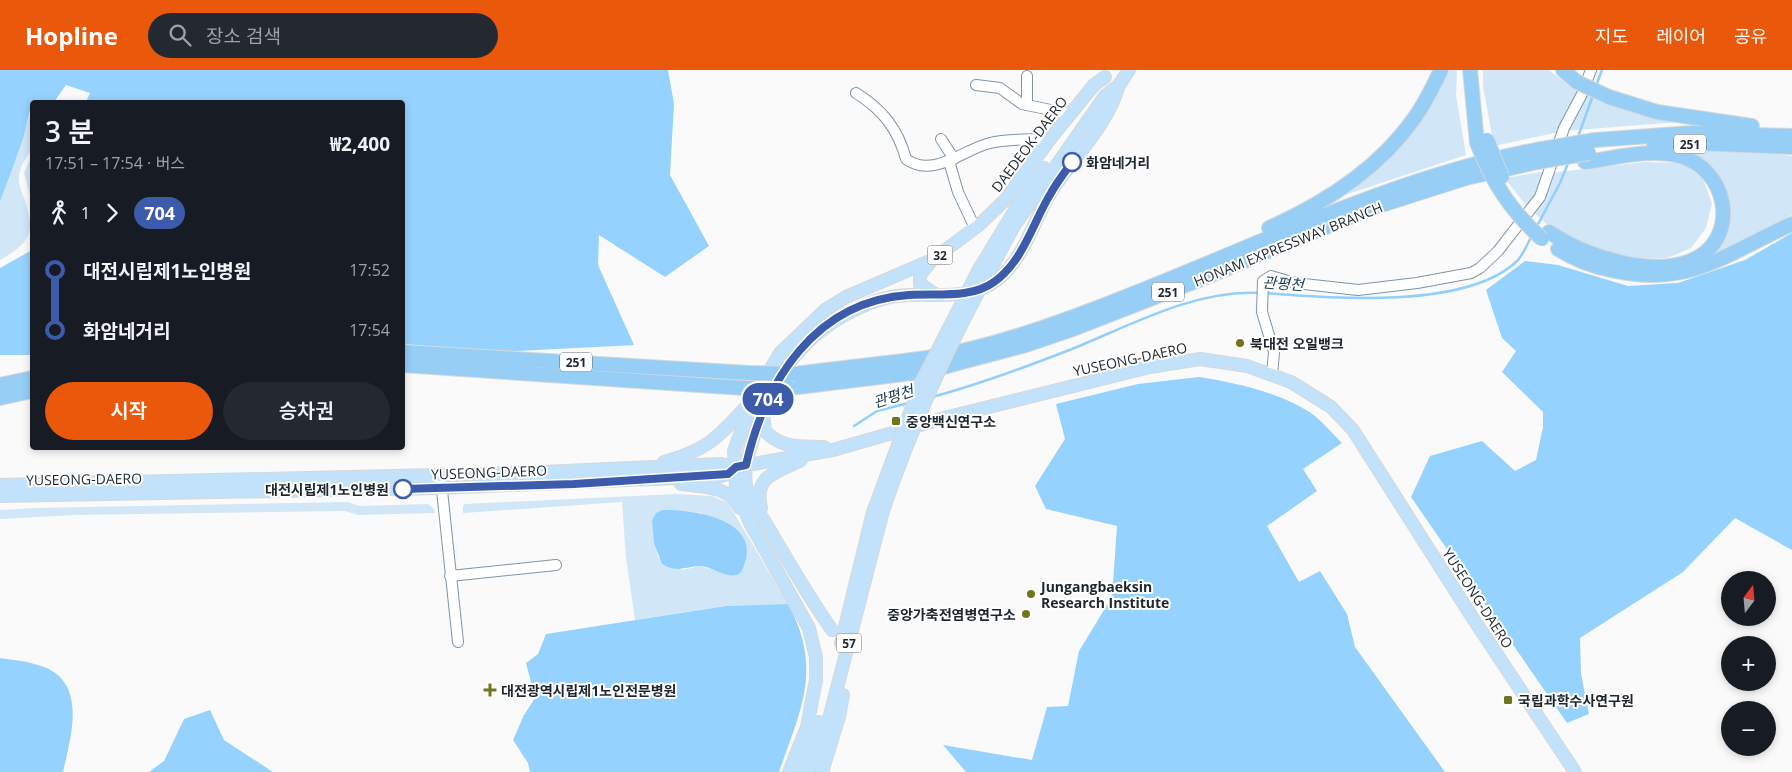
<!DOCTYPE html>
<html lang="ko">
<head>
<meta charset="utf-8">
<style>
	:root { --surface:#171b24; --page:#242831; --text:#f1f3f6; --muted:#9ea1a6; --accent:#ea580c }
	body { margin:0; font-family:"Open Sans","Noto Sans KR",sans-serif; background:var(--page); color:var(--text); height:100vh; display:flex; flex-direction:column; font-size:19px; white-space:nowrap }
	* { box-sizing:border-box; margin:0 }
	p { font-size:16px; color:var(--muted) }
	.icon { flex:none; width:28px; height:28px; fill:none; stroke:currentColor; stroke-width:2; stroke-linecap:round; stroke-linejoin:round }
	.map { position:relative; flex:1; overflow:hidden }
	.drawer { position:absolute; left:30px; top:30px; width:375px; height:350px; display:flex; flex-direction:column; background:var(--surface); border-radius:5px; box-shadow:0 2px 8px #0003 }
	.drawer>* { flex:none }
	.badge { padding:0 10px; border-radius:16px; font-size:18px; line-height:32px }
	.needle { width:32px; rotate:16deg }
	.controls { position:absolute; left:1721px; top:501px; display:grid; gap:10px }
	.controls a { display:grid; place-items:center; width:55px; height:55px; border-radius:50%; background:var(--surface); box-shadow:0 2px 8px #0003; font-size:25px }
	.map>.badge { position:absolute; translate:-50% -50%; box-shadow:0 0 0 2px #fff }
	.legs { display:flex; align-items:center; gap:8px; height:55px; padding:0 15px; font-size:16px }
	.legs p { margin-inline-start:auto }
	.head { display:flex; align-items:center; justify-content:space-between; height:85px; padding:0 15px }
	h1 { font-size:28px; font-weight:600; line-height:38px }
	.button { display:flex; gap:10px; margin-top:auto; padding:10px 15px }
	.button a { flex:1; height:58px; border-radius:30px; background:var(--accent); color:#fff; font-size:20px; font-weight:600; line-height:58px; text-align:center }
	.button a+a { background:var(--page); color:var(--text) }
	ul { padding:0 15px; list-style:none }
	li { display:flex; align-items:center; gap:18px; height:60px; font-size:19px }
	li i { display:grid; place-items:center; width:8px; height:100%; margin:0 6px; background:currentColor }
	li i::after { content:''; width:12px; height:12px; margin:-6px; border:4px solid; border-radius:50%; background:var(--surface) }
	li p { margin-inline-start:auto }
	li:first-child i { background:linear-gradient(#0000 50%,currentColor 0) }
	li:last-child i { background:linear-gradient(currentColor 50%,#0000 0) }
	header { display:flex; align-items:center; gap:30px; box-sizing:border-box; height:70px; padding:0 25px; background:var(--accent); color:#fff }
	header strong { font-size:24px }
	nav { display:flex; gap:28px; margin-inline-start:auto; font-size:18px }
	.search { width:350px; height:45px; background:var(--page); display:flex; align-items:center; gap:12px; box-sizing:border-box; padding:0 18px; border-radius:28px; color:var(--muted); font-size:19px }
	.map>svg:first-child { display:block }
	.green { fill:#d1e7f8; fill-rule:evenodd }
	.forest { fill:#96d2fe }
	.water { fill:#93cffc }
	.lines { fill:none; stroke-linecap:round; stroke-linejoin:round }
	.stream { stroke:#93cffc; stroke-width:2.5 }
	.minor-casing { stroke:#7e95a7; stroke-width:12 }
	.major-casing { stroke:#d6d8d9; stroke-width:14 }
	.highway-casing { stroke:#d6d8d9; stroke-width:16 }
	.minor { stroke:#fff; stroke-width:10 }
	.major { stroke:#c1e2fa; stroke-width:12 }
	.highway { stroke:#97cef6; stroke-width:14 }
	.major-bridge-casing { stroke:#d6d8d9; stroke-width:14; stroke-linecap:butt }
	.highway-bridge-casing { stroke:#d6d8d9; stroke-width:16; stroke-linecap:butt }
	.major-bridge { stroke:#c1e2fa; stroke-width:12 }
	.highway-bridge { stroke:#97cef6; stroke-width:14 }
	.line-1-casing { stroke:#fff; stroke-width:11 }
	.line-1 { stroke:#3d5bab; stroke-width:8 }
	.stop-1-dot { fill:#fff; stroke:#3d5bab; stroke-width:2.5 }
	.poi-dot { fill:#70741c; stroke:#fff; stroke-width:2 }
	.labels { text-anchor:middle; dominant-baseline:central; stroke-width:4; stroke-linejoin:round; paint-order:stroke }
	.shield { fill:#fff; stroke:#61676d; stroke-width:1 }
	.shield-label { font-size:12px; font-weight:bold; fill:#1d262e }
	.street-label { font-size:14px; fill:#1d262e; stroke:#fff }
	.stop-label { font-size:14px; font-weight:bold; fill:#1d262e; stroke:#fff; text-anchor:start }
	.poi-label { font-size:14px; font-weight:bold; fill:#1d262e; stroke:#fff; text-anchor:start }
	.water-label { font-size:15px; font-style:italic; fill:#183950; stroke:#fff }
</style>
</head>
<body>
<header>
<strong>Hopline</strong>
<div class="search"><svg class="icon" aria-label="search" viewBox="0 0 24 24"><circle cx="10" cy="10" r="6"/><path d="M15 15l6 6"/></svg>장소 검색</div>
<nav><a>지도</a><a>레이어</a><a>공유</a></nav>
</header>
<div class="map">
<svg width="1792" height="702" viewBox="0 0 1792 702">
	<rect width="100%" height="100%" fill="#fafafa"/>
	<g class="green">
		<path d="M1445,0H1457L1456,25L1466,85L1336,128L1374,99Z"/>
		<path d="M1483,0H1549C1585,31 1634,41 1679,52L1564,61L1494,76L1483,17Z"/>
		<path d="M32,39C32,50 36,67 32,77C28,87 20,95 19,105C18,113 21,121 24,128C36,163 31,172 0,190V132Z"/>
		<path d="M1691,81H1742L1792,86V145L1731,178L1703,189L1721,163L1722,114L1709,94Z"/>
		<path d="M32,86V133L24,103Z"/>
		<path d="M1645,92L1683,93L1703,109L1712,133L1706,158L1691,178L1667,188L1631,189L1601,183L1554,161L1532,141L1550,103Z"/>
		<path d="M1547,101L1538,126L1527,137L1505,108Z"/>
		<path d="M676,424L712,426L728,433L788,534L726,536L635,550L626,488L622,432L463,443V436L465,434ZM662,440L702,443L730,504L699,496L683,500L658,487L652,450L656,443Z"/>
		<path d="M348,432L359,436L428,434L434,439L435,443L358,445L345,441L75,445L0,449V440L35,438Z"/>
	</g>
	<g class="forest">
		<path d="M0,0H668L674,34L670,105L709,176L665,207L599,165L598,195L634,275L499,282L403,274L402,32H86L90,23L66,15L54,32H32L23,69L0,132Z"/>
		<path d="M1792,163V480L1735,448L1683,502L1580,568L1581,604L1589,644L1567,653L1411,427L1430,386L1482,371L1515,401L1536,390L1543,357V342L1502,302L1516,281L1502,268L1486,220L1525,191L1558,195L1628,216L1678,213L1745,190Z"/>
		<path d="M32,180V285H0V198Z"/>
		<path d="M1199,307C1237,313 1278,322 1311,343C1322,351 1332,363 1342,373L1303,399L1317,421L1267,456L1299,512L1320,501L1347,544L1355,577L1445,702H966L943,675L1032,690L1047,637L1068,636L1079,581L1112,527L1117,456L1046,439L1035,416L1065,369L1056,334L1138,314Z"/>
		<path d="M788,534C823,598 801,639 779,702H530L528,693L513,670L524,645L535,628L526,593L538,584L546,564L726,536Z"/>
		<path d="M0,588C13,590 26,591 38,595C89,609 71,666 63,702H0Z"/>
		<path d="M210,640L224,670L273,702H149L164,691L184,649Z"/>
	</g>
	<path class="water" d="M662,440C690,439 756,448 746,489C744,494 743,503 737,505C724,508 712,496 699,496C684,497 677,503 662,494L654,473L652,450L656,443Z"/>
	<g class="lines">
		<g class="stream">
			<path d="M1596,16L1602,0"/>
			<path d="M1578,67L1593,25"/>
			<path d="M1536,158L1560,113L1569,91"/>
			<path d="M1266,223C1331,228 1466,240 1517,191C1523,185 1528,173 1532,165"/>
			<path d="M932,327C980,314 1026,297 1072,279C1131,255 1196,219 1260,223"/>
			<path d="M854,356L877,341L909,333"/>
		</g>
		<g class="minor-casing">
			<g id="minor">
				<path d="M976,15L1000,18L1022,34L1070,44"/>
				<path d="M856,23C882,39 898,59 906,89C933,109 964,79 990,73C1009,68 1031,70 1050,69"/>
				<path d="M1027,35V6"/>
				<path d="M941,69L954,89"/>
				<path d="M949,91L958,122L975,158"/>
				<path d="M1272,305L1274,282L1262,242L1263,211L1271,206L1295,213L1358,220L1417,213L1471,203L1480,198L1498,181L1540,127L1564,58L1581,26L1591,0"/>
				<path d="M441,411L458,572"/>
				<path d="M450,506L556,495"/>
			</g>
		</g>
		<g class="major-casing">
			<g id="major">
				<path d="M932,190L920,205V214L935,224"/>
				<path d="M978,201L1018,135L1044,98"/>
				<path d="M988,204L1014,156L1105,26L1119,15L1129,0"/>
				<path d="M763,343L765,361C782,379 801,376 824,377"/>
				<path d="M664,392C706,380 717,369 745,338"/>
				<path d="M681,414C704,417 727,415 740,438"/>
				<path d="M0,415L520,403L720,394L736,397"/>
				<path d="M0,426L441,418L721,406L728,404L736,397L833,380L948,347L1150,297L1200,289L1247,296L1291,312L1331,337L1353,360L1472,547L1575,702"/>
				<path d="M761,438C753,405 777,403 801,390"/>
				<path d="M832,560C807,525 787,489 765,452C758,441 747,428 746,415C743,397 750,380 755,362C775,297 815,250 882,229C917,218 963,235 994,212C1024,191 1033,151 1051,122C1074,87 1108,55 1119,15"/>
				<path d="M841,573L873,442"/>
				<path d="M789,702L807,657L816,610V587L809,558L749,451L736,417L734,381L752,330L780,283L825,240L846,227L932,190L979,155L1006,129L1050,69L1094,15L1105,7"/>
				<path d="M798,702L819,652"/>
				<path d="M808,702L817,683L830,645L883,441"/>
				<path d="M822,702L839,647L843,625"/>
			</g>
		</g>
		<g class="highway-casing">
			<g id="highway">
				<path d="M1470,0L1477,73"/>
				<path d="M1563,0L1577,12"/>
				<path d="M1609,27L1657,42L1752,56"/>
				<path d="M1595,70L1692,63L1792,66"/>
				<path d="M1654,76L1691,73L1792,77"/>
				<path d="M1269,158C1323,134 1378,99 1413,50C1424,35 1433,17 1441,0"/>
				<path d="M1549,162C1585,186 1655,210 1697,188C1740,164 1727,99 1680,86C1650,78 1615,88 1585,92"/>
				<path d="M1558,179C1575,190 1595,197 1615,201C1690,217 1727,183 1792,154"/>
				<path d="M402,282L749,303"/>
				<path d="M402,295L743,318"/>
				<path d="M795,304C839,298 883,294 927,288C975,280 1024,265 1070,248C1226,192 1372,112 1536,80"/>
				<path d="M0,315L32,308"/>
				<path d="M790,318L928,301L1026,275L1073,259L1209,206L1369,139L1466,108L1537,92"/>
				<path d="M0,328L32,321"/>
			</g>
		</g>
		<use href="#minor" class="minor"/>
		<use href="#major" class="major"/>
		<use href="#highway" class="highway"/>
		<g class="major-bridge-casing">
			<g id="major-bridge">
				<path d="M883,441C911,359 946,281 988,204"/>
				<path d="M873,442L921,313L978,201"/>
			</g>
		</g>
		<g class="highway-bridge-casing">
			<g id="highway-bridge">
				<path d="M1577,12L1609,27"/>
				<path d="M1487,70L1502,107"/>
				<path d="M1477,73C1492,112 1511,141 1542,169"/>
				<path d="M1536,80L1595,70"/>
				<path d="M1537,92L1589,83"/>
				<path d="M749,303L795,304"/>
				<path d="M743,318H790"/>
			</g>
		</g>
		<use href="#major-bridge" class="major-bridge"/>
		<use href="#highway-bridge" class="highway-bridge"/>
	</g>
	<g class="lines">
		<g class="line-1-casing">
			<path id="line-1" d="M403,419L574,414L728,404L736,397L746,395C765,311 815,231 909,225C936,223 971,229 994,212C1023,192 1033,152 1051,123C1057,112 1065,102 1072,92"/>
		</g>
		<use href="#line-1" class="line-1"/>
	</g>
	<g class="stop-1-dot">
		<circle cx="1072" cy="92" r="9"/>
		<circle cx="403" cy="419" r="9"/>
	</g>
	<g class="poi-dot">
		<circle cx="1240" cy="273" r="5"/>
		<rect x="891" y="346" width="10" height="10" rx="2.5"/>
		<circle cx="1031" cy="524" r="5"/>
		<circle cx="1026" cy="544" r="5"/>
		<path d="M487.5 612.5h5v5h5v5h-5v5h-5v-5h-5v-5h5z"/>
		<rect x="1503" y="625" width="10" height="10" rx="2.5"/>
	</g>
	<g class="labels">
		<g class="shield">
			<rect x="1674" y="64.5" width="32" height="19" rx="4"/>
			<rect x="927.5" y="175.5" width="25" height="19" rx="4"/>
			<rect x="1152" y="212.5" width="32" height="19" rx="4"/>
			<rect x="560" y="282.5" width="32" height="19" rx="4"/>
			<rect x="836.5" y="563.5" width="25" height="19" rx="4"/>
		</g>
		<g class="shield-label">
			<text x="1690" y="74">251</text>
			<text x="940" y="185">32</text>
			<text x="1168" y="222">251</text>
			<text x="576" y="292">251</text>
			<text x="849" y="573">57</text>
		</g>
		<g class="street-label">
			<text transform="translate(1029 74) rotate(-53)">DAEDEOK-DAERO</text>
			<text transform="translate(1288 174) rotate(-22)">HONAM EXPRESSWAY BRANCH</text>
			<text transform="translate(1130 289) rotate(-12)">YUSEONG-DAERO</text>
			<text transform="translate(489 402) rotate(-2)">YUSEONG-DAERO</text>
			<text transform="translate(84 409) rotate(-1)">YUSEONG-DAERO</text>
			<text transform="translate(1478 528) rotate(57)">YUSEONG-DAERO</text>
		</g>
		<g class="stop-label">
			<text x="1086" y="92">화암네거리</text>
			<text x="389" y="419" text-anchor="end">대전시립제1노인병원</text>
		</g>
		<g class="poi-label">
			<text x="1250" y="273">북대전 오일뱅크</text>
			<text x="906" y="351">중앙백신연구소</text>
			<text x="1041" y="516">Jungangbaeksin<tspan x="1041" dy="16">Research Institute</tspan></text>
			<text x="1016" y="544" text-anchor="end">중앙가축전염병연구소</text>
			<text x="501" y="620">대전광역시립제1노인전문병원</text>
			<text x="1518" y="630">국립과학수사연구원</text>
		</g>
		<g class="water-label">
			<text transform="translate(1283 213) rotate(4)">관평천</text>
			<text transform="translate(893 326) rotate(-18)">관평천</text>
		</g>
	</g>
</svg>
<div class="controls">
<a><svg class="needle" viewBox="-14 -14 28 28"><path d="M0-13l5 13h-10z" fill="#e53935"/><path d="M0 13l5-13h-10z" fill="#9ea1a6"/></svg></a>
<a>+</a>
<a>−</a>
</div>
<b class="badge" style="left:768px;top:329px;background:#3d5bab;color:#fff">704</b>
<section class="drawer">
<div class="head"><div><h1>3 분</h1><p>17:51 – 17:54 · 버스</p></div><b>₩2,400</b></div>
<div class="legs"><svg class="icon" aria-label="walk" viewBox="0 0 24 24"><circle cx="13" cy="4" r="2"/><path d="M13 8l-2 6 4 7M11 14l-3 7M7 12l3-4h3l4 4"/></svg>1<svg class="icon" aria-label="forward" viewBox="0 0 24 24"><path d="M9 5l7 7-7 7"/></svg><b class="badge" style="background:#3d5bab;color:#fff">704</b></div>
<ul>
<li><i style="color:#3d5bab"></i><b>대전시립제1노인병원</b><p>17:52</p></li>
<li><i style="color:#3d5bab"></i><b>화암네거리</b><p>17:54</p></li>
</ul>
<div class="button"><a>시작</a><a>승차권</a></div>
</section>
</div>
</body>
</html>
